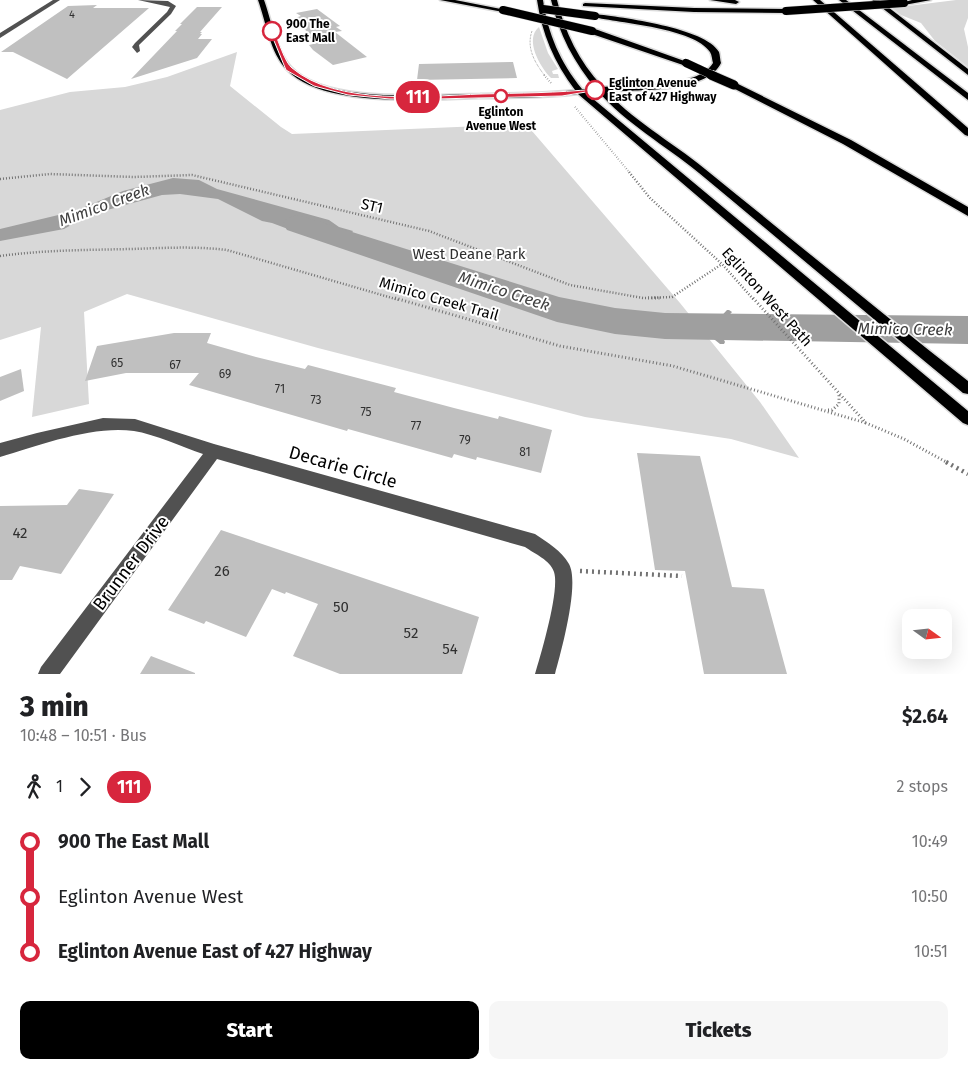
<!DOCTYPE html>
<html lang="en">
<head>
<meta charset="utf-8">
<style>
	:root { --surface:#fff; --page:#f6f6f6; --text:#202124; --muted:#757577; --accent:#000 }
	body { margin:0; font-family:"Fira Sans",sans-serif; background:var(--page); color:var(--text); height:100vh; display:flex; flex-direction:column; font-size:19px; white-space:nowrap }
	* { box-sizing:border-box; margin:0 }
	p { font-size:16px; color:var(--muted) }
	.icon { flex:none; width:28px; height:28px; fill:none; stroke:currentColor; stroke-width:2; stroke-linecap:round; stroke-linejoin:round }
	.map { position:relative; height:674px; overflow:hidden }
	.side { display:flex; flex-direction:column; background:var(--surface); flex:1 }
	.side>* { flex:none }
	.badge { padding:0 10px; border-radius:16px; font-size:18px; line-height:32px }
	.needle { width:32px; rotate:105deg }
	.tools { position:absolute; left:902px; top:609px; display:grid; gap:10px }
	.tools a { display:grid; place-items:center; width:50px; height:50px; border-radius:10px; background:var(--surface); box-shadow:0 5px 20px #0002; font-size:25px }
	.map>.badge { position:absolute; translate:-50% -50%; box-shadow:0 0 0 2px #fff }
	.legs { display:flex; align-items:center; gap:8px; height:55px; padding:0 20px; font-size:16px }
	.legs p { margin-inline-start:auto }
	.summary { display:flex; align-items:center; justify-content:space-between; height:85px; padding:0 20px }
	h1 { font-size:28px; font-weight:800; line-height:38px }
	.button { display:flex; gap:10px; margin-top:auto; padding:10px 20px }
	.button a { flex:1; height:58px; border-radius:10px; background:var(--accent); color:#fff; font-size:20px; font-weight:800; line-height:58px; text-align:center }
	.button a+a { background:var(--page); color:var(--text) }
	ul { padding:0 20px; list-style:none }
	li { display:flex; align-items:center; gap:18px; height:55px; font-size:19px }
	li i { display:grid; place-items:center; width:8px; height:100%; margin:0 6px; background:currentColor }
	li i::after { content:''; width:12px; height:12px; margin:-6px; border:4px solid; border-radius:50%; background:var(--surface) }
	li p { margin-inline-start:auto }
	li:first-child i { background:linear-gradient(#0000 50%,currentColor 0) }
	li:last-child i { background:linear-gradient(currentColor 50%,#0000 0) }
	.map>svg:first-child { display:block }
	.green { fill:#d8d8d8 }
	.water { fill:#9f9f9f }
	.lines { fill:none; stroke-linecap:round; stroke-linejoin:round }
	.stream { fill:#9f9f9f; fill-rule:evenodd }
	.river { fill:#9f9f9f; fill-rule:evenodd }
	.building { fill:#c0c0c0 }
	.major-casing { stroke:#dbdbdb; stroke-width:3 }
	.highway-casing { stroke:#dbdbdb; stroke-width:3 }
	.path-far4 { stroke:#737373; stroke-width:1; stroke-dasharray:0.5 1; stroke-linecap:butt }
	.path-far3 { stroke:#737373; stroke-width:2; stroke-dasharray:0.5 2; stroke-linecap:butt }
	.path-far2 { stroke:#737373; stroke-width:2.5; stroke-dasharray:1 2; stroke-linecap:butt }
	.path-far1 { stroke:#737373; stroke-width:3; stroke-dasharray:1 2.5; stroke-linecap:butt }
	.path { stroke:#737373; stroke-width:4.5; stroke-dasharray:2 4; stroke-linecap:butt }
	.minor { fill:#515151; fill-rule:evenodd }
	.major { fill:#000; fill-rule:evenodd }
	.highway { fill:#000; fill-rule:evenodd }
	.highway-bridge-far1-casing { stroke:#dbdbdb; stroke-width:9; stroke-linecap:butt }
	.highway-bridge-casing { stroke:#dbdbdb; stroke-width:11; stroke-linecap:butt }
	.highway-bridge-far1 { stroke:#000; stroke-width:8 }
	.highway-bridge { stroke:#000; stroke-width:9 }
	.line-1 { fill:#d7263d; stroke:#fff }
	.stop-1-dot { fill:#fff; stroke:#d7263d; stroke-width:2.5 }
	.labels { text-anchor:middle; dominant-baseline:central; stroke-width:4; stroke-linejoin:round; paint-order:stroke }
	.far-number-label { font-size:11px; fill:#303030 }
	.far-stop-label { font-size:12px; font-weight:bold; fill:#000; stroke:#fff; text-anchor:start }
	.number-label { font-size:12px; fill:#303030 }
	.street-label { font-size:15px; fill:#000; stroke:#fff }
	.park-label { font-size:15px; fill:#2f2f2f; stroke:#fff }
	.near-number-label { font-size:15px; fill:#303030 }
	.water-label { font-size:16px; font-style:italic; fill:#404040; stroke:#fff }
	.near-street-label { font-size:18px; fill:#000; stroke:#fff }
</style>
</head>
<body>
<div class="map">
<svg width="968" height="674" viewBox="0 0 968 674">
	<rect width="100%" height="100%" fill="#fff"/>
	<g class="green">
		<path d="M956,0H968V18L964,29L968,47V67L935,41L921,23L901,15L892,8Z"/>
		<path d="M539,27L548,53L558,69L552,71L553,74H558L559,78H551C540,67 524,39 539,27Z"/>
		<path d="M237,52L230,86L281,127L292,134L526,124L680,303L760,402L799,458L731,439L585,417L318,348L127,294L84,312L89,404L32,417L41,327L0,340V110L70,92L125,87L167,77Z"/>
	</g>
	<path class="water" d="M173,178L199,180L217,189L329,220L339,227L353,231L344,244L304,235L272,223L262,221L218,199L180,194L162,195L89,215L64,229L0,241V229L75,211L123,191Z"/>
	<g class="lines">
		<g class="stream">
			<path d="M727,310H729L732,312L718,328H714L713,326L714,324Z"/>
			<path d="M700,324H704L724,340L725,342L724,344H720L700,328L699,326Z"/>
			<path d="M960,328H962L968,330V335L960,332L959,330Z"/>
		</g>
		<path class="river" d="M298,215L559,297L615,308L665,313L968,316V344L665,339L615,334L557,322L287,230L283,224L287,218Z"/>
	</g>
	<g class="building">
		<path d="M97,5L93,8H149L67,79L13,52H1L68,6Z"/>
		<path d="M197,7H222L200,32H202L200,34H202L198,39H212L197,58L131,79L177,31H175L182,24H180Z"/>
		<path d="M317,9L340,26L336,27L342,31L335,32L367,57L333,65L313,50L309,45L317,43L306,35L305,33L308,32L297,24L299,22L295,18L301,16L296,13Z"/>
		<path d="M513,62L517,78L417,80L419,64Z"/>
		<path d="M174,333H211L207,343L256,357L305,369L308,365L396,388L394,392L454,408L498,419L499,416L552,430L541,473L477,457L476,460L454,454L452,458L348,429L347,431L189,385L199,373H126L85,381L97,346Z"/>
		<path d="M21,369L24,391L0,401V377Z"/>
		<path d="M637,453L700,456L732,587L764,589L787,674H704L685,571L655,570Z"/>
		<path d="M79,489L114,494L61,574L20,566L12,580H0V506L67,505Z"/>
		<path d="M221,530L479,617L462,674H340L293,656L318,604L286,592L285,594L272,589L246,637L206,621L204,624L168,610Z"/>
		<path d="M151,656L195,673V674H140Z"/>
	</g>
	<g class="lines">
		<g class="major-casing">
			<g id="major">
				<path d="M258,0H264C271,19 277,52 291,67C327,105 431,94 480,94C511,93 543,94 575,90C554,62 542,34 537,0H543C548,34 560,62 582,89H588L589,91L586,93L968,411V425L963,423L578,94C545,98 512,98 479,98C429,99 324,109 287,70C270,53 266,22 258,0Z"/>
				<path d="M551,0H557C565,33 579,61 602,86C631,120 671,141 705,169C793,240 880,312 968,381V394L963,393C874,320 787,246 699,173C665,145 626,124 597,90C574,63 559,34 551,0Z"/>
			</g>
		</g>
		<g class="highway-casing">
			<g id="highway">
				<path d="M440,0H455L506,10L503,12Z"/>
				<path d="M710,0H735L739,2L736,4Z"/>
				<path d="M813,0H820L968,128V136L965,135Z"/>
				<path d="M839,0H846L968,93V100Z"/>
				<path d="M872,0H879L968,69V75Z"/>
				<path d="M931,0L904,5L901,3L912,0Z"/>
				<path d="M585,3L694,8L786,9L789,11L786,13L694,12L583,6V4Z"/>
				<path d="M595,14C621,17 706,28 719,52C720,55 720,60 721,63C708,90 650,90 624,91C615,91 605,93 597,92L596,90L600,87C627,85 698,89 713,63C712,60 712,55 710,52C694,28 620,23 593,17V15Z"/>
				<path d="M589,29H595L690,63L683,65L589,33Z"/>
				<path d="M734,82L851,140L968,207V216L843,144L731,87V83Z"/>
			</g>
		</g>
		<path class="path-far4" d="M532,31C526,48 535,63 545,76"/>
		<g class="path-far3">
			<path d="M544,75L551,83"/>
			<path d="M575,107L630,173"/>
		</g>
		<g class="path-far2">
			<path d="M629,172L650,198L722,264L754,300"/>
			<path d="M0,179L50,174L134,177L192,175L429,231L570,285L643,298L672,297L722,264"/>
			<path d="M0,256C44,250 87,250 131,249C163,248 195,246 227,250L399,300"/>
		</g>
		<g class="path-far1">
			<path d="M395,298L560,346L673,366L866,423"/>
			<path d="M648,298H662"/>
			<path d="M753,298L866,423L904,439L948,463"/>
			<path d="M828,410H832L839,404V394"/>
		</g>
		<g class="path">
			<path d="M946,462L968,474"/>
			<path d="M580,571L682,576"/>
		</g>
		<g class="minor">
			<path d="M53,0H60L0,38V33Z"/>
			<path d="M138,0L168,1L176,6L171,14L139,45L140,51L137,53L132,47L135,43L167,12L170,7Z"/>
			<path d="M103,418L135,419L214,444L535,534C548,543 561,550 569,564C580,584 561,652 555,674H535C541,654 560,590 554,572C550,560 535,554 525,547L217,459L60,674H38L41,667L203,454C183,447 154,434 134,431C94,425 39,445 0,457V443L37,433Z"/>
		</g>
		<use href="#major" class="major"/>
		<use href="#highway" class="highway"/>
		<g class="highway-bridge-far1-casing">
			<g id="highway-bridge-far1">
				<path d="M543,9L595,16"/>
				<path d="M503,10L592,31"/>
				<path d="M786,11L904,3"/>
				<path d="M686,63L714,76"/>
			</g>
		</g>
		<g class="highway-bridge-casing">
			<path id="highway-bridge" d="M711,75L734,85"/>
		</g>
		<use href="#highway-bridge-far1" class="highway-bridge-far1"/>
		<use href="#highway-bridge" class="highway-bridge"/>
	</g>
	<path class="line-1" d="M272,29L274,31C278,39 285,63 292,68C337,106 426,96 481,94C519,93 557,93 595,89L598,90L562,96L435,99H390L348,95L314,86L286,70L270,31Z"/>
	<g class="stop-1-dot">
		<circle cx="272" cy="31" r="9"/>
		<circle cx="595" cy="90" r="9"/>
		<circle cx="501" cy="96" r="6"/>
	</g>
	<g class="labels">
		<g class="far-number-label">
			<text x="72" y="14">4</text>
		</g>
		<g class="far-stop-label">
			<text x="286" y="24">900 The<tspan x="286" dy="14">East Mall</tspan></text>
			<text x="609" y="83">Eglinton Avenue<tspan x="609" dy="14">East of 427 Highway</tspan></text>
			<text x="501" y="112" text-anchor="middle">Eglinton<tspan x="501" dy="14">Avenue West</tspan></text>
		</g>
		<g class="number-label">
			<text x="117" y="363">65</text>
			<text x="175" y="365">67</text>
			<text x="225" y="374">69</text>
			<text x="280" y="389">71</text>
			<text x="316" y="400">73</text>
			<text x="366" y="412">75</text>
			<text x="416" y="426">77</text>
			<text x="465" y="440">79</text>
			<text x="525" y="452">81</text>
		</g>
		<g class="street-label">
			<text transform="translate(372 206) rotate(13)">ST1</text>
			<text transform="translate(767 297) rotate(48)">Eglinton West Path</text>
			<text transform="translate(439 299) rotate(16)">Mimico Creek Trail</text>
		</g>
		<g class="park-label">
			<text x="469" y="254">West Deane Park</text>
		</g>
		<g class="near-number-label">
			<text x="20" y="533">42</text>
			<text x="222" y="571">26</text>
			<text x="341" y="607">50</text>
			<text x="411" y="633">52</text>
			<text x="450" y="649">54</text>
		</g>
		<g class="water-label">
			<text transform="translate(104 205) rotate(-20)">Mimico Creek</text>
			<text transform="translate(504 291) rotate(18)">Mimico Creek</text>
			<text transform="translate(905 329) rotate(1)">Mimico Creek</text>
		</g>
		<g class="near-street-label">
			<text transform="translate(343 467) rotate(16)">Decarie Circle</text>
			<text transform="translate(131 563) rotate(-53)">Brunner Drive</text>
		</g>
	</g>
</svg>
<div class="tools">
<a><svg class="needle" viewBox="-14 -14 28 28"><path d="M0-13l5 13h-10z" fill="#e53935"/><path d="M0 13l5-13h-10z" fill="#757577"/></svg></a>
</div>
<b class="badge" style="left:418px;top:97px;background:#d7263d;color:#fff">111</b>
</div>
<section class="side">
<div class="summary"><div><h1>3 min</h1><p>10:48 – 10:51 · Bus</p></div><b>$2.64</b></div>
<div class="legs"><svg class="icon" aria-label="walk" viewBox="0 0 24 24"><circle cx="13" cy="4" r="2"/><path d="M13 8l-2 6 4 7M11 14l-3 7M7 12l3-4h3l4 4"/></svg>1<svg class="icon" aria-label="forward" viewBox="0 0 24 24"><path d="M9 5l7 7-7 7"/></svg><b class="badge" style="background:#d7263d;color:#fff">111</b><p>2 stops</p></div>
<ul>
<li><i style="color:#d7263d"></i><b>900 The East Mall</b><p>10:49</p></li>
<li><i style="color:#d7263d"></i><span>Eglinton Avenue West</span><p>10:50</p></li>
<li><i style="color:#d7263d"></i><b>Eglinton Avenue East of 427 Highway</b><p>10:51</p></li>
</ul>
<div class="button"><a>Start</a><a>Tickets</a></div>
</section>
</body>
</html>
